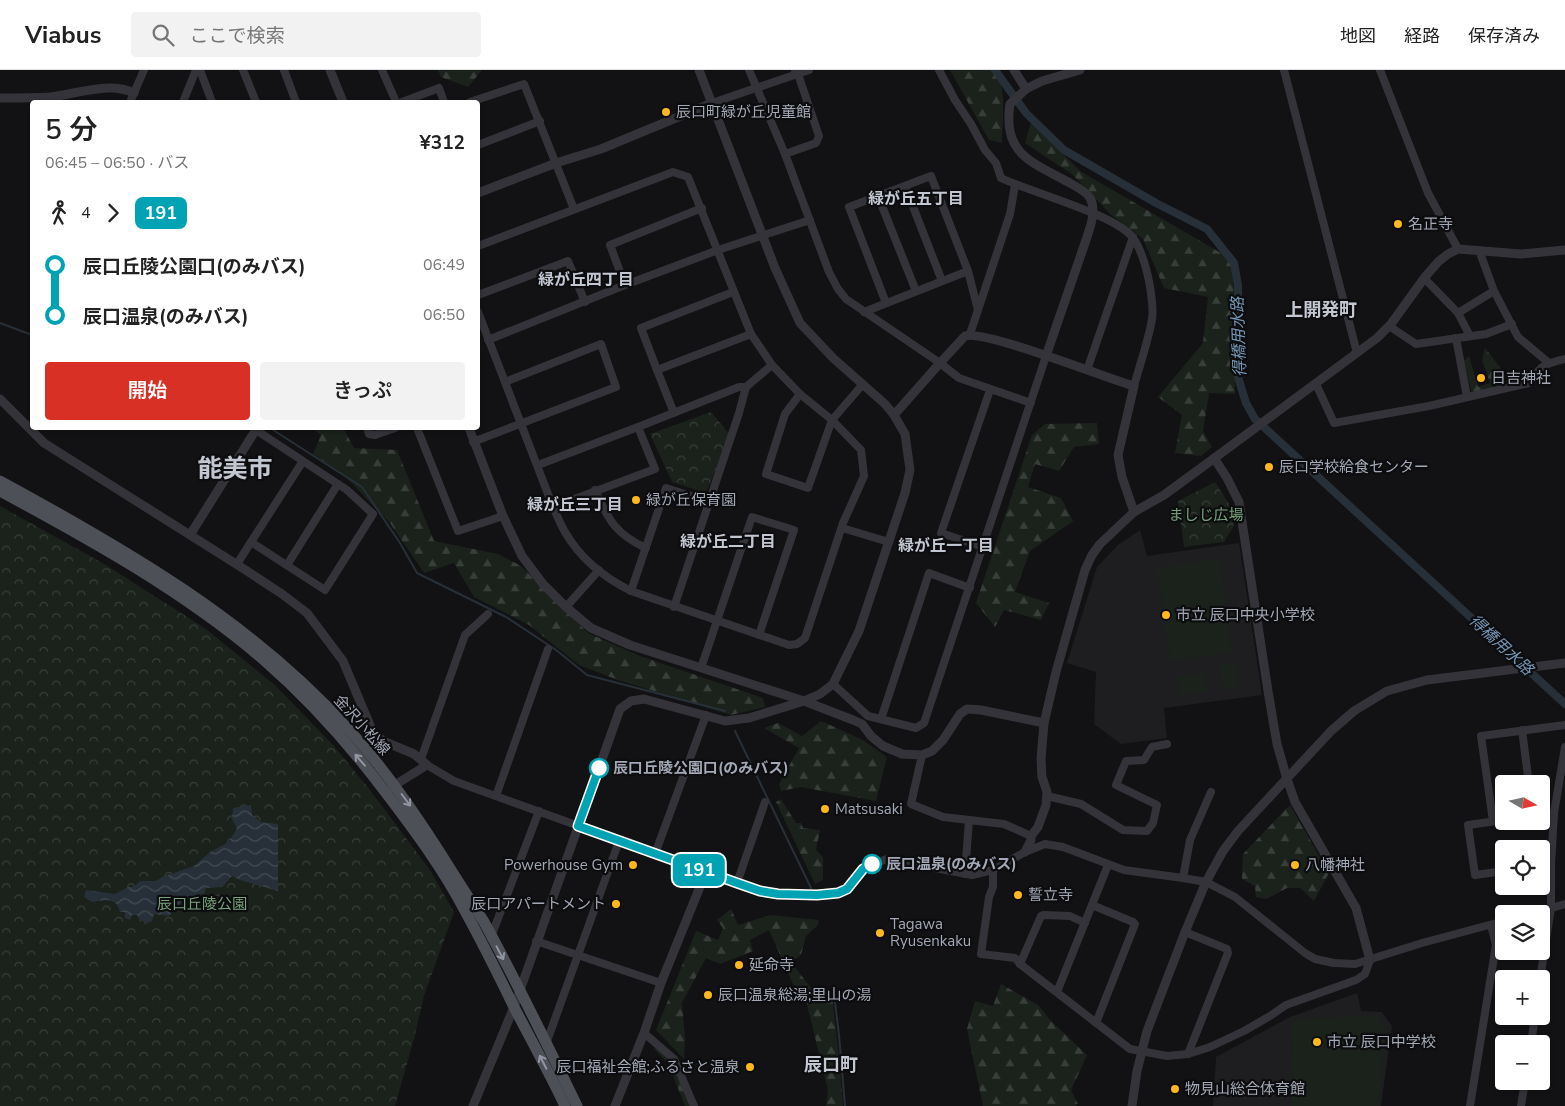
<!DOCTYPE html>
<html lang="ja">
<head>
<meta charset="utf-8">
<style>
	:root { --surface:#fff; --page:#f2f2f2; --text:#222; --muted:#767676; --line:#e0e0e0; --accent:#d93025 }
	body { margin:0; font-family:"Nunito Sans","Noto Sans JP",sans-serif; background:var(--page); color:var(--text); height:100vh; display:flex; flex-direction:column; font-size:19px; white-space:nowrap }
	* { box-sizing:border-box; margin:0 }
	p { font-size:16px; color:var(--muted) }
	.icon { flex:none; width:28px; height:28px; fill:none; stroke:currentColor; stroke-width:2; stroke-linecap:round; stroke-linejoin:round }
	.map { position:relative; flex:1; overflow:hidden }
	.details { position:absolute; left:30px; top:30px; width:450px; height:330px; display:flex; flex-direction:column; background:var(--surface); border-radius:5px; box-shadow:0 1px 4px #0004 }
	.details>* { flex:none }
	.badge { padding:0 10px; border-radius:8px; font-size:18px; line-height:32px }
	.needle { width:32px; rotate:99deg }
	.controls { position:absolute; left:1495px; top:705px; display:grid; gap:10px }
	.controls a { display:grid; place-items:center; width:55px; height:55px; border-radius:5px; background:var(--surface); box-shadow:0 1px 4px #0004; font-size:25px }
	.map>.badge { position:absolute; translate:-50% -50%; box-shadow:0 0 0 2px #fff }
	.legs { display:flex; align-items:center; gap:8px; height:55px; padding:0 15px; font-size:16px }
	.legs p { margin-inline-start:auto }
	.summary { display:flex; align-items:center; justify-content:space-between; height:85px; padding:0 15px }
	h1 { font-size:28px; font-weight:600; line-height:38px }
	.cta { display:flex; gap:10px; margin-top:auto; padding:10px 15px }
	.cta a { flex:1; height:58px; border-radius:5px; background:var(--accent); color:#fff; font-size:20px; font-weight:600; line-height:58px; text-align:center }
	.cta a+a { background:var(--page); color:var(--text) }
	ul { padding:0 15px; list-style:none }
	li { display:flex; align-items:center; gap:18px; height:50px; font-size:19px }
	li i { display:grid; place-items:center; width:8px; height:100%; margin:0 6px; background:currentColor }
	li i::after { content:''; width:12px; height:12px; margin:-6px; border:4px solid; border-radius:50%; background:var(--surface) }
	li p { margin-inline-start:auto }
	li:first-child i { background:linear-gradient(#0000 50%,currentColor 0) }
	li:last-child i { background:linear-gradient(currentColor 50%,#0000 0) }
	header { display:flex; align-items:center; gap:30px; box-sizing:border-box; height:70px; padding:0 25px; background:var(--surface); border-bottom:1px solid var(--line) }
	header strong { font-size:24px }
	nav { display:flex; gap:28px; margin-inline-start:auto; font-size:18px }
	.search { width:350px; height:45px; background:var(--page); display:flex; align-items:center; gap:12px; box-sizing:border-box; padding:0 18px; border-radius:5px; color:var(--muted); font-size:19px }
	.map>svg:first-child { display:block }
	.built { fill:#1e1e21 }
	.green { fill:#1a221b }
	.forest { fill:url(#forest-firs) }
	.park { fill:url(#park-crowns) }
	.water { fill:url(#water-waves) }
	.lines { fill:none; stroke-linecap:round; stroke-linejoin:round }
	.stream { stroke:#273038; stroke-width:2 }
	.canal { stroke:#273038; stroke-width:8 }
	.minor { stroke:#333339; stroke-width:8 }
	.tertiary { stroke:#333339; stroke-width:9 }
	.primary { stroke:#4e5058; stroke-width:11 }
	.oneway { stroke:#9196a2 }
	.line-1-casing { stroke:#fff; stroke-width:11 }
	.line-1 { stroke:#00a3b4; stroke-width:8 }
	.poi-dot { fill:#ffb91f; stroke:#0d0d0f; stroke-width:2 }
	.stop-1-dot { fill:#fff; stroke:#00a3b4; stroke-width:2.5 }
	.labels { text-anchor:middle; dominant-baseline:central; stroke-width:4.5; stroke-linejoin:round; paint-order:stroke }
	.poi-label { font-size:15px; fill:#a2a8b5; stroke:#0d0d0f; text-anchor:start }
	.park-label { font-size:15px; fill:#78a27b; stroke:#0d0d0f }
	.street-label { font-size:15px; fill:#a2a8b5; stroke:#0d0d0f }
	.stop-label { font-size:15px; font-weight:bold; fill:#a2a8b5; stroke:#0d0d0f; text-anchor:start }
	.neighbourhood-label { font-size:16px; font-weight:bold; fill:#c3c7d1; stroke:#0d0d0f }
	.water-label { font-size:16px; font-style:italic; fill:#7695b4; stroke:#0d0d0f }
	.quarter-label { font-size:18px; font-weight:bold; fill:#c3c7d1; stroke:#0d0d0f }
	.town-label { font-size:25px; font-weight:bold; fill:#c3c7d1; stroke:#0d0d0f }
</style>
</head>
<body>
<header>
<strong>Viabus</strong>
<div class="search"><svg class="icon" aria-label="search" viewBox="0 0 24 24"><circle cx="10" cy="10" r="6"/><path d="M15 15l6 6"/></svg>ここで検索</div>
<nav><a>地図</a><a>経路</a><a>保存済み</a></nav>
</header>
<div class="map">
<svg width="1565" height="1036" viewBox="0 0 1565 1036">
	<defs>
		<pattern id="forest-firs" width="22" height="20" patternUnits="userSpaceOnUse" patternTransform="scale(1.25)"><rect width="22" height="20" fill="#1a221b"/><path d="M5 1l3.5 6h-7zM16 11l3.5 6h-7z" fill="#383f3a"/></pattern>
		<pattern id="park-crowns" width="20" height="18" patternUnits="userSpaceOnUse" patternTransform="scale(1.25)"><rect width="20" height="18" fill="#1a221b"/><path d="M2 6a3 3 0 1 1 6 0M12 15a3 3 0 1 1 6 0" fill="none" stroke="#383f3a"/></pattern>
		<pattern id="water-waves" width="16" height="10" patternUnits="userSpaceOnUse" patternTransform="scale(1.25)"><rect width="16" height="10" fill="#273038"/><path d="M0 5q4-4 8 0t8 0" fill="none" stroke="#434b53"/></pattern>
	</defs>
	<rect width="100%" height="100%" fill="#121214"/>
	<g class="built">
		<path d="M1140,460L1147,486L1239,473L1262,625L1164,638L1167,668L1121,674L1094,654L1096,602L1067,593L1097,497L1118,475Z"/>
		<path d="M1357,923L1361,941L1382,942L1392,956L1381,1036H1213L1216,987L1290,947Z"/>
	</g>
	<g class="green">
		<path d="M1220,488L1232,582L1170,591L1157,498Z"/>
		<path d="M1236,592L1239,618L1223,620L1220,595Z"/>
		<path d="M1205,603L1207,621L1181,625L1177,607Z"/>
		<path d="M1375,945L1387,960L1378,1036H1292L1293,949Z"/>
	</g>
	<g class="forest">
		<path d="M438,0H482L468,17L441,7Z"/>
		<path d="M950,0H994C1008,19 1002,50 1002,73L989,70Z"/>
		<path d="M1031,52L1080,101L1233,190L1235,324L1209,323L1203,361L1212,377L1201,386L1175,383L1182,345L1158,327L1203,273L1208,227L1164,218L1143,169L1110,144L1073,105L1025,73Z"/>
		<path d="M1485,278L1506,305L1501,315L1472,324L1464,291L1469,286L1478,317L1490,313L1482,290Z"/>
		<path d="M1097,353L1099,374L1074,377L1059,401L1035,394L1028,417L1061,428L1073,451L1030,481L1015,522L1049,533L1041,550L1004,540L995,557L976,533L1032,365L1045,354Z"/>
		<path d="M312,358H343L354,378L397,380L434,471L498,484L521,496L588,563L640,586L763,628L765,637L731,645L618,610L579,595L529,555L474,527L454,493L424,503L390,453L345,406L313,384L321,365Z"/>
		<path d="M821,651L863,670L887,687L876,731L801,717L781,721L779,714L799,678L764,658L778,653L802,666Z"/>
		<path d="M781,729L796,753H801L803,758L820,760L816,780L823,787V810L815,814L776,732Z"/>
		<path d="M1290,735L1329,803L1314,831L1300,818H1287L1266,829L1256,827L1255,816L1242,809L1243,784Z"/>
		<path d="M731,839L738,855L770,845L819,850L818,855L806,866L801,885L791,892L811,918L832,925L839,988L843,1036H826L828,1020L806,931L797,923L769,860L750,870L753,881L720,894L706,888L682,933L685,968L684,989L656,960L696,861L718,870L723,858L717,850Z"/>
		<path d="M1001,914L1038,935L1050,950L1087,985L1071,1020L1078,1034L1076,1036H983L967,959L975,931L993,936Z"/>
		<path d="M653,978C674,983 683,1018 691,1036H685L668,993Z"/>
	</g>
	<g class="park">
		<path d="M711,342L730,365L706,423L672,412L650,364Z"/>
		<path d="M1215,412L1229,434L1234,456L1224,472L1184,477L1178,431Z"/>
		<path d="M0,436L106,495L206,559L276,616L334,676L370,720L430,800L454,842L424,926L414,969L395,1036H0Z"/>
	</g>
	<path class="water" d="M251,735L252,745L261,752L278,754V821L240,810L232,806L222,817L206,818L204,824C189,824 178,834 169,846L154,844L152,851L145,854L143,851L140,850L137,845H132L130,850L125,848V842H120C117,827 105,830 93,832L84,827L86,820L115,824L128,817L135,816L140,811H156L162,807L194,796L210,782L229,772L237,758L232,749L233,738Z"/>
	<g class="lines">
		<g class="stream">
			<path d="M0,253L32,265"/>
			<path d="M270,358L362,417L400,473L417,503L506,547L556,580L587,605L725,641"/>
			<path d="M735,661L811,818"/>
			<path d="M835,933L839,965L845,1036"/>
		</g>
		<path class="canal" d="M995,0L1026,43L1064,80L1156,133L1207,159L1234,193L1238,215V307L1246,333L1255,349L1565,634"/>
		<g class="minor">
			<path d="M200,0L212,32"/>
			<path d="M243,0L256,32"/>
			<path d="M284,0L296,32"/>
			<path d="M382,0L396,32"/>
			<path d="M749,0L785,84L829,202L838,219L846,229L940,293L959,308L1031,333"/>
			<path d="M939,0L955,30L971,54L985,80L996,93L1001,108C1030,122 1117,145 1133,168C1142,180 1146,197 1149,211C1151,223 1154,238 1152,249C1148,272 1140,294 1134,316"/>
			<path d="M1284,0L1357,283"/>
			<path d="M1380,0L1428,123L1458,179"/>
			<path d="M130,32L144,0"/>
			<path d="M183,32L196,0"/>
			<path d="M402,32L439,18L444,32"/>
			<path d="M470,32L524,14L574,139"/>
			<path d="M712,33L809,0"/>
			<path d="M478,75L540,51"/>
			<path d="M785,84L816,73L819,66L798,4L795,0"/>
			<path d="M905,116L942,211"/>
			<path d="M878,126L916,221"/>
			<path d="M478,176L673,102L688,107L751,264L772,295L800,324L832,350L861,380L864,406L843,453L805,568L797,574L789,575L631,521C605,508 580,488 565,462C560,454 557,445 553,437L478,242"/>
			<path d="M1479,180L1494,221L1518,267L1549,293"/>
			<path d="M1424,208L1458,243L1470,266"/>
			<path d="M625,215L610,175L702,138"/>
			<path d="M478,225L568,191L585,232"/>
			<path d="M886,233L849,137L931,106L968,201L978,240"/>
			<path d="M864,242L968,201"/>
			<path d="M1458,243L1494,221"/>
			<path d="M1389,256L1416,274L1486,264L1512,254"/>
			<path d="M970,264L1010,144L1015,115"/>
			<path d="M1456,268L1467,327"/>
			<path d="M488,270L625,215L718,180L810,150"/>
			<path d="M657,300L641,258L733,222"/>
			<path d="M1087,300L1133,167"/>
			<path d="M1316,314L1334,353L1429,336L1529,313C1541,295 1544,294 1565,289"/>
			<path d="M800,324L785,344L766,404L808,418L832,350L863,314"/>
			<path d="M674,343L657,300L751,264"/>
			<path d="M367,358L369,364L375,365L395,358"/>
			<path d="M417,358L458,461L503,446"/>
			<path d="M256,360L347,420L373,444L325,520L251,472L303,391"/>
			<path d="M473,372L616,317L601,274L505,312"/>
			<path d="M538,395L638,357L739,317H746"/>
			<path d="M595,420C608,449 615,464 646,478"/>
			<path d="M553,437L655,399L638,357"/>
			<path d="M842,458L889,472"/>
			<path d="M983,477L941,463L990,320"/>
			<path d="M237,494L251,472"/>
			<path d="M287,495L338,414"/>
			<path d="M631,521L666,418L709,432"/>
			<path d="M566,537L599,500"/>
			<path d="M674,537L739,343L746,317L772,295"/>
			<path d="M701,598L752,447L794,460L759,565"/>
			<path d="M833,614L868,646L916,658L924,653L1046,286"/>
			<path d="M881,649L929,503L970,518"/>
			<path d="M1522,660L1529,714"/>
			<path d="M922,685L911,734L943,747L1004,754L1031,766"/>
			<path d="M421,689L465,565L488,544"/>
			<path d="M427,695L454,711L737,813L760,821L778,824L817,825L838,823L847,819L863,799L873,794L887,789L972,805L993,800L1025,782L1045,774L1063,777L1124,800L1183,808L1206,812L1235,827L1305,883L1315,889L1334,893L1355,894L1422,873L1504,851"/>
			<path d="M496,726L548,579"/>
			<path d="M1047,726L1081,734L1123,760L1147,761L1153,753L1157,735L1116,715L1126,691L1144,690L1152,677L1167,674"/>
			<path d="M1541,745L1554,743"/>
			<path d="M1504,750L1468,755L1475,805L1504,801"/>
			<path d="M1493,751L1481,666L1565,655"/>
			<path d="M655,784L706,645"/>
			<path d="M993,800V817L989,827L981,884L1015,888L1020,894L1130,979L1167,986L1188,984L1210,977L1244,961L1270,946L1286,935L1356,910L1365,904L1370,890"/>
			<path d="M965,804L969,750"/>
			<path d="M1183,808L1190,770L1211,722"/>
			<path d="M737,813L765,732"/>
			<path d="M1092,835L1133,852L1135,854L1096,953"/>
			<path d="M1531,844L1565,834"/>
			<path d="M1185,862L1227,879L1228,883L1188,984"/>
			<path d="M491,867L539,741"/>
			<path d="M536,871L661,913"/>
			<path d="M1020,894L1041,846L1043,845L1070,846L1085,853"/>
			<path d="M1540,909L1551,838V795L1554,743L1565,677"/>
			<path d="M1057,922L1108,795"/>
			<path d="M644,963L674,989L694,1036"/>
			<path d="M546,974L619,771"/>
			<path d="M1531,974L1535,946"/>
			<path d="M1470,1036L1496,875L1491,855"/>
			<path d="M1521,1036L1525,1011"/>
		</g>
		<g class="tertiary">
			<path d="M330,0L343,32"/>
			<path d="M1014,0L1026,19L1010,34C1002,84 1032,92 1068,112C1075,116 1086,121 1090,128C1097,140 1090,158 1086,170L1046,286"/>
			<path d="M1026,19L1042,11L1080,0"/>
			<path d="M0,28C17,28 34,28 50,27C77,24 109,11 134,23"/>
			<path d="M478,123L556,93L601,79L712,33"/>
			<path d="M0,329L44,373L244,499L282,524L307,543L343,591L372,660L383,671L414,684L427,695L390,718"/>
			<path d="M894,345L940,293L965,266C983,259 1106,308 1134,316L1118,385L1122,407L1134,442"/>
			<path d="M469,358L503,446L522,486L543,514L566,537L591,558L630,575L804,631L853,650L862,654L871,666L883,676L902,684L922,685L932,681L943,670L960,644L967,639L981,640L1044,653"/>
			<path d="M1214,388L1227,408L1239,432L1268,621L1277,674L1287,709L1295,732L1356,838L1370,890"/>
			<path d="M190,465L257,358"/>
			<path d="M1025,782L1031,770V766L1038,757L1046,735L1047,722L1042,707L1041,689L1044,653L1056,602L1085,500L1092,485L1100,474L1134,442L1164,425L1201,398L1377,268L1391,254L1425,207L1438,192L1448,184L1458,179L1521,184L1565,180"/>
			<path d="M473,1036L514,937L620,639L631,631L644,629L725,651L749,648L804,631L820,624L833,614L859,561L905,423L910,400L905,364L894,345L885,334L833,288L800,253L775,198L699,0"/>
			<path d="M615,1036L644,963L661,913L706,802"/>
			<path d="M1132,1036L1137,1001L1147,961L1185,862L1206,812L1223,781L1238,761L1331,661L1354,641L1387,621L1427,610L1565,593"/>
		</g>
		<g class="primary">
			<path d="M0,411C125,479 252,552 348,659C385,699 415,743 444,789C457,810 471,831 484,852C517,912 547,974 577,1036"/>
			<path d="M0,421C91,470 185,522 264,590C310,630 350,675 386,723C415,761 443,799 465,841C482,872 498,904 514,937C531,970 549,1002 565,1036"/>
		</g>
	</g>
	<defs><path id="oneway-shaft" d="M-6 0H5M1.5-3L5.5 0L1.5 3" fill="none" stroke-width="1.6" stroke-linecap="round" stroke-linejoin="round" transform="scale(1.25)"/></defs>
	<g class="oneway">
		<use href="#oneway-shaft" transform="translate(360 690) rotate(-131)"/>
		<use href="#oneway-shaft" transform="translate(406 730) rotate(53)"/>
		<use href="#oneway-shaft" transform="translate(500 883) rotate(62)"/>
		<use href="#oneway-shaft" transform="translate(543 992) rotate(-117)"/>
	</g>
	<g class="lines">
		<g class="line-1-casing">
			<path id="line-1" d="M599,698L578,756L737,813L760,821L778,824L817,825L838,823L847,819L863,799L872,794"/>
		</g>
		<use href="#line-1" class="line-1"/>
	</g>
	<g class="poi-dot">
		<circle cx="666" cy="42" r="5"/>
		<circle cx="1398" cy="154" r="5"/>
		<circle cx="1481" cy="308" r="5"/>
		<circle cx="1269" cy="397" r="5"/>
		<circle cx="636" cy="430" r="5"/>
		<circle cx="1166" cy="545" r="5"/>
		<circle cx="825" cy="739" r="5"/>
		<circle cx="633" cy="795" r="5"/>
		<circle cx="1295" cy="795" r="5"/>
		<circle cx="1018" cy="825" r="5"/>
		<circle cx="616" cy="834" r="5"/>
		<circle cx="880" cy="863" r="5"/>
		<circle cx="739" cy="895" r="5"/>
		<circle cx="708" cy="925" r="5"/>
		<circle cx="1317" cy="972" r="5"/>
		<circle cx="750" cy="997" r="5"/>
		<circle cx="1175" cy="1019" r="5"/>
	</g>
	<g class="stop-1-dot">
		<circle cx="599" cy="698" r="9"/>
		<circle cx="872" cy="794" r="9"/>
	</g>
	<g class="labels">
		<g class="poi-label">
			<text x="676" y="42">辰口町緑が丘児童館</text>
			<text x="1408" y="154">名正寺</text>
			<text x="1491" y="308">日吉神社</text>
			<text x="1279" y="397">辰口学校給食センター</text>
			<text x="646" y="430">緑が丘保育園</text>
			<text x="1176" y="545">市立 辰口中央小学校</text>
			<text x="835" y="739">Matsusaki</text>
			<text x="623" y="795" text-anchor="end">Powerhouse Gym</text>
			<text x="1305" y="795">八幡神社</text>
			<text x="1028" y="825">誓立寺</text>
			<text x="606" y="834" text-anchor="end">辰口アパートメント</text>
			<text x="890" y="854">Tagawa<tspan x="890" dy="17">Ryusenkaku</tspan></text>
			<text x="749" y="895">延命寺</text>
			<text x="718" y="925">辰口温泉総湯;里山の湯</text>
			<text x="1327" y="972">市立 辰口中学校</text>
			<text x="740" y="997" text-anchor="end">辰口福祉会館;ふるさと温泉</text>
			<text x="1185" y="1019">物見山総合体育館</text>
		</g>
		<g class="park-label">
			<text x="1206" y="445">ましじ広場</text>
			<text x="202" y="834">辰口丘陵公園</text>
		</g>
		<g class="street-label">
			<text transform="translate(362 655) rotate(48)">金沢小松線</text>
		</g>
		<g class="stop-label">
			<text x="613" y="698">辰口丘陵公園口(のみバス)</text>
			<text x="886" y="794">辰口温泉(のみバス)</text>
		</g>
		<g class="neighbourhood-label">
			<text x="916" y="129">緑が丘五丁目</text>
			<text x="586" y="210">緑が丘四丁目</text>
			<text x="575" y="435">緑が丘三丁目</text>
			<text x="728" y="472">緑が丘二丁目</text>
			<text x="946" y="476">緑が丘一丁目</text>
		</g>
		<g class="water-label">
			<text transform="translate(1239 267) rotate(-92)">得橋用水路</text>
			<text transform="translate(1501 575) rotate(43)">得橋用水路</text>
		</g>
		<g class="quarter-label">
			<text x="1321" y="240">上開発町</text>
			<text x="831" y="995">辰口町</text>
		</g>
		<g class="town-label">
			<text x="235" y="399">能美市</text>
		</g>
	</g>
</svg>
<div class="controls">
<a><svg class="needle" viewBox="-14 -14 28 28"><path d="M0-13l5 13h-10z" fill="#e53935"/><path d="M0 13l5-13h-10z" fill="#767676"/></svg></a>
<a><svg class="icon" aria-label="locate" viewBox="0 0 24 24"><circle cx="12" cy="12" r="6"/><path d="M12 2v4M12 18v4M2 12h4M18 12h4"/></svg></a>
<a><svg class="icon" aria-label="layers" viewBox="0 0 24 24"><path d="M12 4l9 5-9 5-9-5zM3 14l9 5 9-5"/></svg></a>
<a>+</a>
<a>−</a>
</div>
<b class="badge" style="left:699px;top:800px;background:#00a3b4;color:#fff">191</b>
<section class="details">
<div class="summary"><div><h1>5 分</h1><p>06:45 – 06:50 · バス</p></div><b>¥312</b></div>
<div class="legs"><svg class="icon" aria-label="walk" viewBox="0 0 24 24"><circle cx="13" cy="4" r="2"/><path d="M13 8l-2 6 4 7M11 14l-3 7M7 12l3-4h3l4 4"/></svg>4<svg class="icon" aria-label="forward" viewBox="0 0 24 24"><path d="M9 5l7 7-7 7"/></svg><b class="badge" style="background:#00a3b4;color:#fff">191</b></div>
<ul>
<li><i style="color:#00a3b4"></i><b>辰口丘陵公園口(のみバス)</b><p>06:49</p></li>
<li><i style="color:#00a3b4"></i><b>辰口温泉(のみバス)</b><p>06:50</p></li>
</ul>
<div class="cta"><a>開始</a><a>きっぷ</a></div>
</section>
</div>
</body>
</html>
